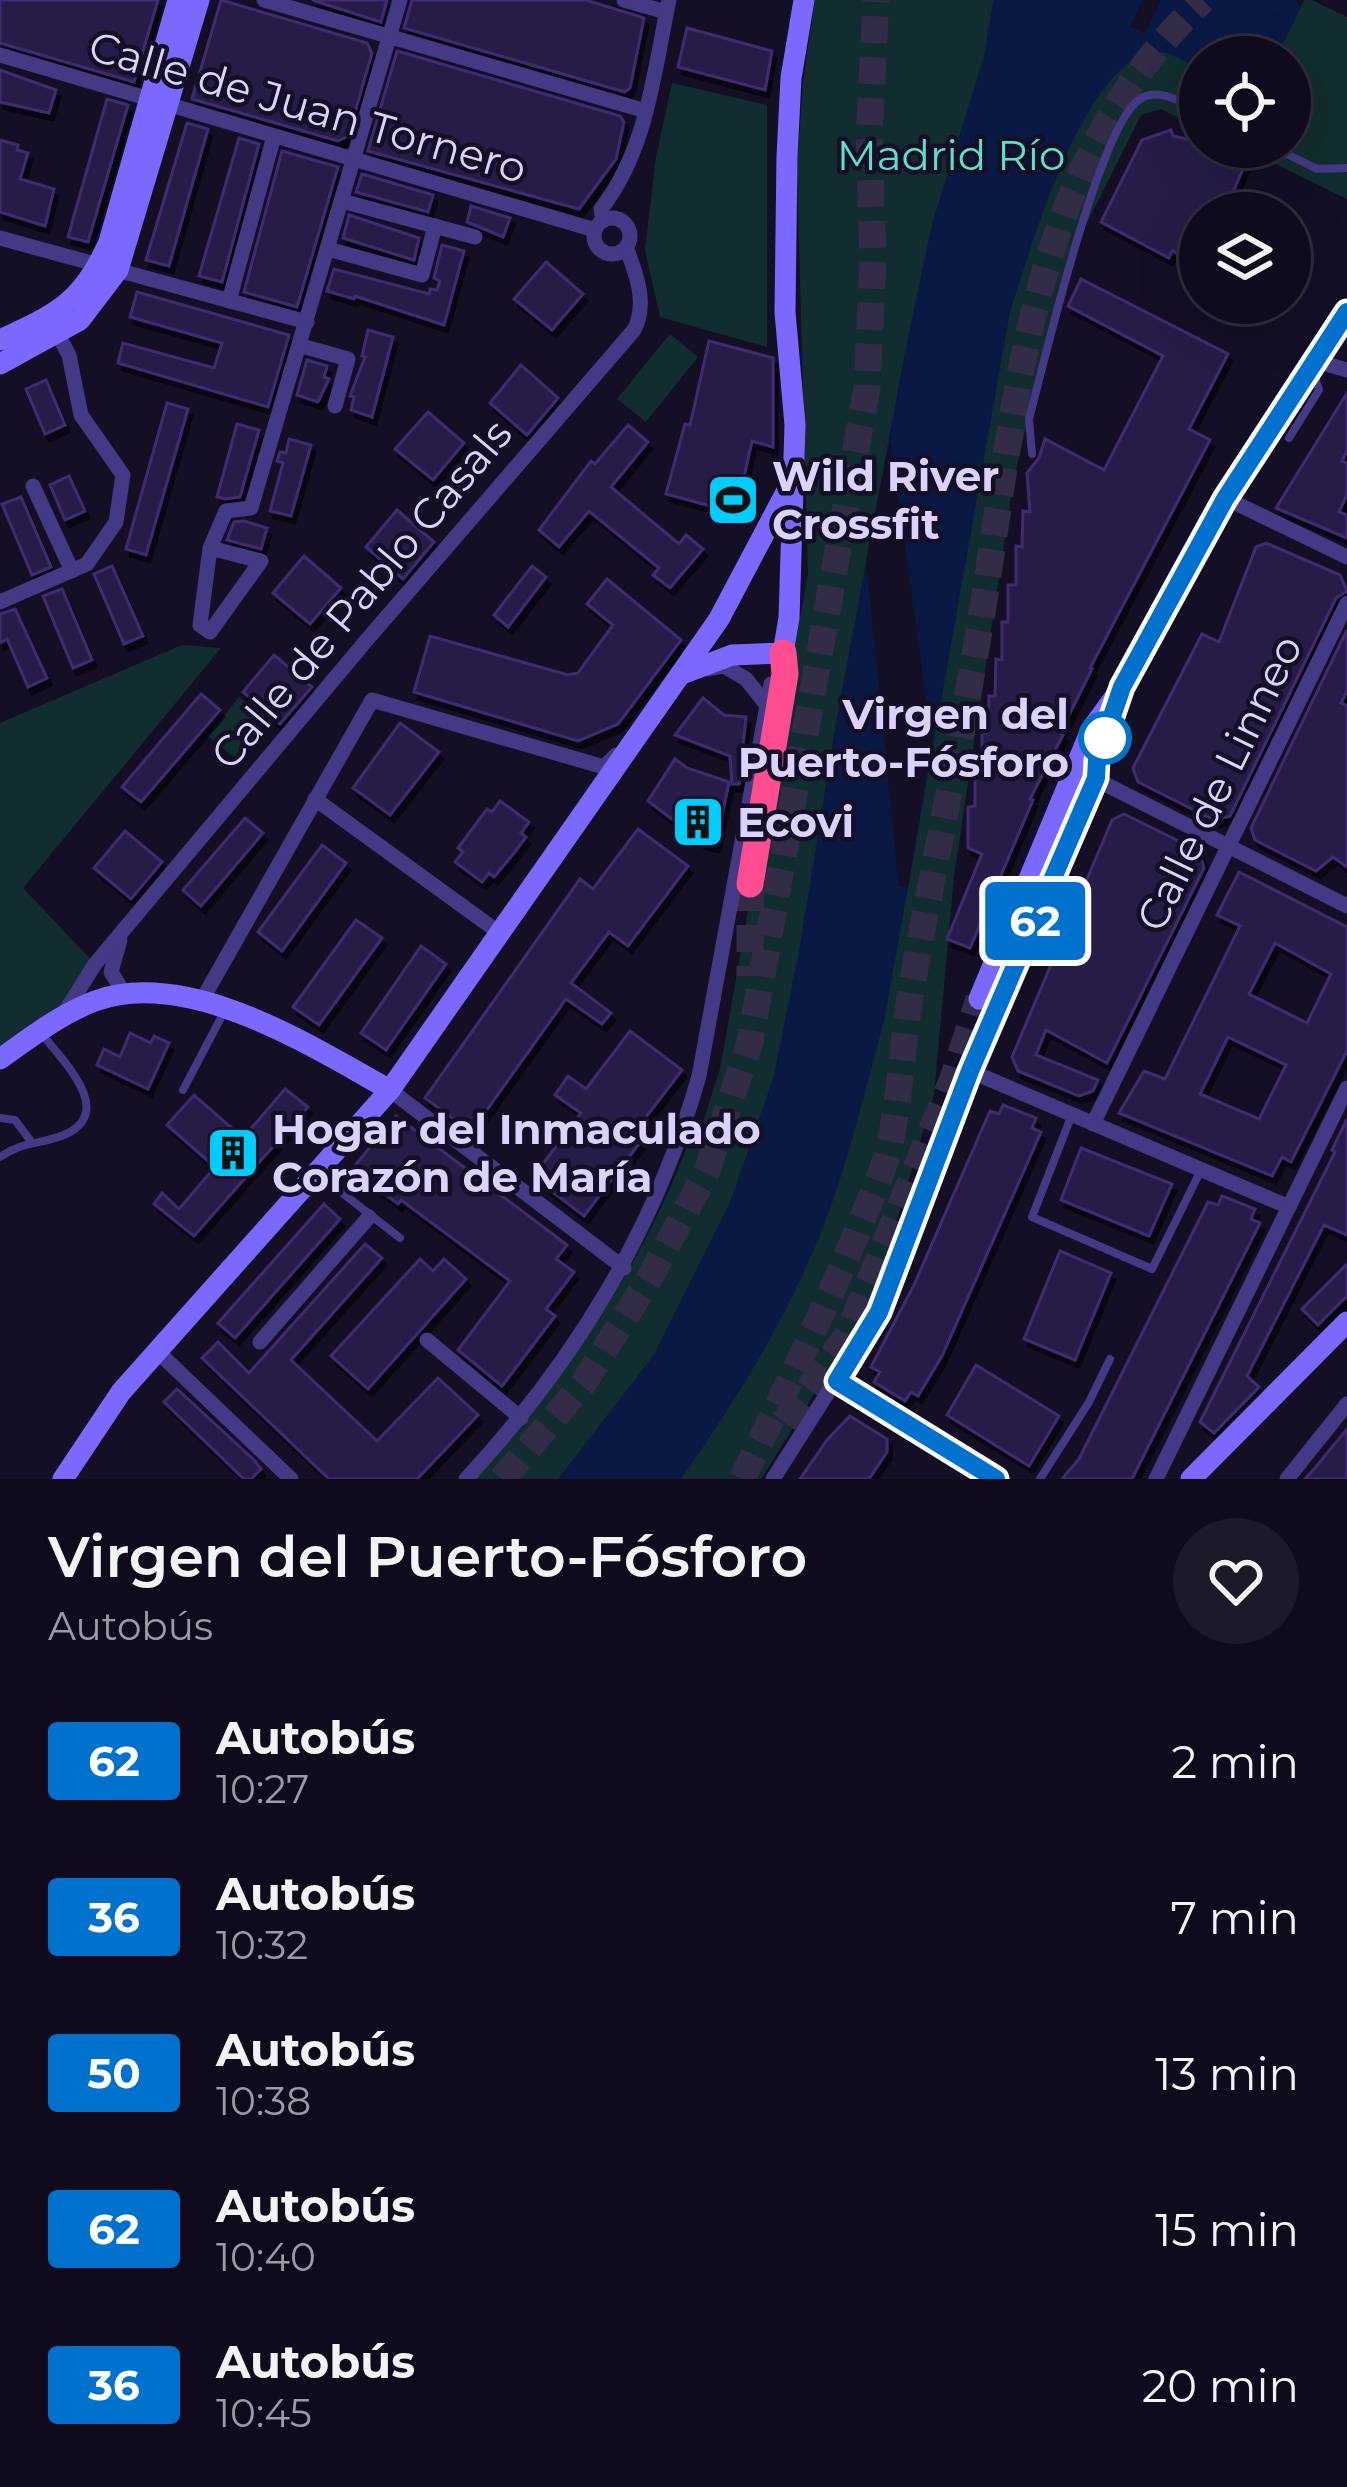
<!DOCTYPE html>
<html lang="es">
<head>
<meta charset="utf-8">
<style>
	:root { --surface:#0f0b1c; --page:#1d1929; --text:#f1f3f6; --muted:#9b9ba3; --line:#2f2b3b }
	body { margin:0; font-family:Montserrat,sans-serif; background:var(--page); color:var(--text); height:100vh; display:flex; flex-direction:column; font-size:45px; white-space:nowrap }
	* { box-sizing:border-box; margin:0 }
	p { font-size:39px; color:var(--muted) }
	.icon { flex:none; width:66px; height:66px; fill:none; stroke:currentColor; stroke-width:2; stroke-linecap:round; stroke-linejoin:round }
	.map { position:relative; height:1479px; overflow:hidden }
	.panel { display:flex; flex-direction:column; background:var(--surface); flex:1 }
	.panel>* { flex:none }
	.badge { padding:0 24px; border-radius:9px; font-size:42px; line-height:78px }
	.buttons { position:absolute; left:1179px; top:36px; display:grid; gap:24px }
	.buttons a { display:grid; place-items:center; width:132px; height:132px; border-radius:50%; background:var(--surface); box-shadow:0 12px 48px #0002,0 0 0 3px var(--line); font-size:60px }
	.map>.badge { position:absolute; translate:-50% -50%; box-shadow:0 0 0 6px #fff }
	.round { display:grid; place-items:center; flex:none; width:126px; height:126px; border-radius:63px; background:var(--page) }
	.summary { display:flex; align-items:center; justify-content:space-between; height:204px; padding:0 48px }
	h1 { font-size:57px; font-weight:600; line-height:90px }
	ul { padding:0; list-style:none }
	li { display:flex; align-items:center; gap:36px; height:156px; padding:0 48px }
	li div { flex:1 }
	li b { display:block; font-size:45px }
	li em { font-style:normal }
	li .badge { min-width:132px; font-weight:700; text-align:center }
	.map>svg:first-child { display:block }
	.green { fill:#122d2f }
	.water { fill:#0a1943 }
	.pier { fill:#140f25 }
	.building { fill:#271a46; stroke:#412c72; stroke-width:3; fill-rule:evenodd; filter:url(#shadow) }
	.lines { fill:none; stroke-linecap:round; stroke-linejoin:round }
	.highway-tunnel { stroke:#322c46; stroke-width:27; stroke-dasharray:27 14; stroke-linecap:butt }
	.lane { stroke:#433984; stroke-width:8 }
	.street { stroke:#433984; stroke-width:15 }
	.secondary { stroke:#7b69ff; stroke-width:21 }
	.highway { stroke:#ff4d92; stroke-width:27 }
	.line-casing { stroke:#fff; stroke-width:27 }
	.line { stroke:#0072ce; stroke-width:18 }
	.stop-dot { fill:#fff; stroke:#0072ce; stroke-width:6 }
	.labels { text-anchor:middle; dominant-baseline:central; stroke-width:9; stroke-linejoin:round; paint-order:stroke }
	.street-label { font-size:42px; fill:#dcd2ff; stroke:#140f25 }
	.park-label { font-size:42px; fill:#5de0cb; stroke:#140f25 }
	.poi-label { font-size:42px; font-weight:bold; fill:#dcd2ff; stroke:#140f25; text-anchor:start }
	.stop-label { font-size:42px; font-weight:bold; fill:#dcd2ff; stroke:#140f25; text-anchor:end }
</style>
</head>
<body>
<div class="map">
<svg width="1347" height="1479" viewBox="0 0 1347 1479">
	<defs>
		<filter id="shadow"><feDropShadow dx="4" dy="7" stdDeviation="0" flood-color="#0009"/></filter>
	</defs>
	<rect width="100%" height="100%" fill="#140f25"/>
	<g class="green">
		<path d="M815,0H1064L1200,69V128L1161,109L1141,115L1085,227L1042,359L1013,483L954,877L934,1094L874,1297L761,1479H474C568,1377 642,1266 691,1137L698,1138L720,1069L808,573L797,168L803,82Z"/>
		<path d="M1304,0H1312L1347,17V199L1240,147H1290V57H1276Z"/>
		<path d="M672,83L767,105V347L660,317L645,250L656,157Z"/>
		<path d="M670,334L698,357L646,422L617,399Z"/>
		<path d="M182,645L221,648L23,888L95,964L64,1015L0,1059V723Z"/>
		<path d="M239,697L266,719L236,759L208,736Z"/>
	</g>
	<path class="water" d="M993,0H1143L1130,27L1145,33L1161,0H1295L1301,7L1276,57H1200V69C1187,63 1171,51 1157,52C1084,57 1030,252 1010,312L885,1017C864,1094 846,1174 815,1247C779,1331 733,1405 681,1479H558L653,1356L730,1202L773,1079L798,957L836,723L905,352L932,224L984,56Z"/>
	<path class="pier" d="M890,437L932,741L908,888L899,886L866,561Z"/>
	<g class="building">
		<path d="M0,0H158L134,82L0,43Z"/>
		<path d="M221,0L367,43L372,53L348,136L338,141L192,99Z"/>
		<path d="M312,0H387L381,22Z"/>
		<path d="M412,0H586L644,18L630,88L625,92L404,28Z"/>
		<path d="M687,28L772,51L765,90L678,67Z"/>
		<path d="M397,51L620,116L624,122L616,159L579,209L368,151Z"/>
		<path d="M0,70L56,90L49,113L0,102Z"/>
		<path d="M107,99L128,105L88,242L68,237Z"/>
		<path d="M187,123L208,129L169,266L146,260Z"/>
		<path d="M1171,130L1173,136L1200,142V147H1214L1246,162L1224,213H1200V264L1172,251L1169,258L1101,222L1142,140Z"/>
		<path d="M239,138L259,144L222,282L199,276Z"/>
		<path d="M0,140L18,145L17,150L28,153L20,179L54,189L45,226L0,212Z"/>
		<path d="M282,151L338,167L297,307L244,292Z"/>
		<path d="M362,174L433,195L428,212L356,192Z"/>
		<path d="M471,206L510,218L503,237L467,222Z"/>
		<path d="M349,215L419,238L414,260L343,238Z"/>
		<path d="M442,245L464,251L444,325L355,296L354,299L327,291L334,269L429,294L430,289L437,290L440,281L434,278Z"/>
		<path d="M546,262L583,294L552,330L514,299Z"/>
		<path d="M1081,279L1228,354L1189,429L1210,440L1090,668L1092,669L1060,733L1063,735L1030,799L1033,800L970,948L947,939L982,854L968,848V807L975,806V770L982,771V733H988L989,696H995L996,659L1002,660V622H1008V585H1016V546L1022,547L1023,511L1030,512L1027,473L1039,458L1045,439L1104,470L1163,356L1068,306Z"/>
		<path d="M137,292L289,335L268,407L118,363L123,343L214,368L222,343L130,317Z"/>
		<path d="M368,330L393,337L372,417L351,410L354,397L350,396L365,357L362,356Z"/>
		<path d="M709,341L773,358V447L752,441L736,513L666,494L685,424L690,425Z"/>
		<path d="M307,360L327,366L324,377L329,379L318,402L297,395Z"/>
		<path d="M521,365L558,398L527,435L490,403Z"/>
		<path d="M46,380L65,425L45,434L26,389Z"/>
		<path d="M1347,393V451L1342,461L1347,463V494L1339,512L1347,515V538L1276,508Z"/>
		<path d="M167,403L188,409L146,555L126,549Z"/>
		<path d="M428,412L464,443L433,480L395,449Z"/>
		<path d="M237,424L259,430L240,497L225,499L217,497Z"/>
		<path d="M628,425L648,442L611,487L679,544L686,535L703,549L670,588L653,575L659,568L589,511L559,547L539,530L591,461L595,464Z"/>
		<path d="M289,439L311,445L291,516L270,511L283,463L277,461L280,452L286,453Z"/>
		<path d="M69,476L85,511L65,520L50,485Z"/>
		<path d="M21,497L51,567L32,575L2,504Z"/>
		<path d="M397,510L434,542L403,579L366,547Z"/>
		<path d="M244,521L267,528L261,549L227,540L234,522Z"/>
		<path d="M1266,543L1340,575L1347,591L1336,598L1230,816L1214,820L1138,782L1133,768L1202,634L1219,642L1256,547Z"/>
		<path d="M304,556L341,588L310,624L273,593Z"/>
		<path d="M112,566L143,636L124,644L94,574Z"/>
		<path d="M532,566L546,577L508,627L494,615Z"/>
		<path d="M607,579L681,640L618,724L578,741L414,692L430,636L568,675L578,673L613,625L587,604Z"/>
		<path d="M62,589L92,660L73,668L43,596Z"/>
		<path d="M15,609L47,678L28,687L7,639L0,643V614Z"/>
		<path d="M1347,630V691L1341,703L1347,706V867L1333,857L1316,871L1255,840L1251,828Z"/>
		<path d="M274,655L312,687L280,724L243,692Z"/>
		<path d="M201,694L220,710L141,802L122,787Z"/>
		<path d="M703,698L724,715L746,717L739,784H732L730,756L675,735Z"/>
		<path d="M400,723L439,752L390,815L353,788Z"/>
		<path d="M675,759L687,768L729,782L716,845L702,842L648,801Z"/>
		<path d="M500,801L529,822L521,833L526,837L514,853L494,877L489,873L482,882L455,862L463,852L458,848L487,809L492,812Z"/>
		<path d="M1124,814L1199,851L1204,868L1107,1063L1046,1030L1036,1055L1098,1080L1093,1091L1079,1096L1018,1071L1012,1057L1112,820Z"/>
		<path d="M245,818L263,833L201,906L183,890Z"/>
		<path d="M638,829L688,866L628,946L609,932L571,983L611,1013L602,1024L566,999L471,1132L425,1098L580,879L593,889Z"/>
		<path d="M125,831L162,862L131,899L94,868Z"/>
		<path d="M322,845L346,863L282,951L258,932Z"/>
		<path d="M1239,872L1347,927V1051L1291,1162L1282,1157L1272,1176L1119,1113L1144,1071L1165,1079L1240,926L1217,915ZM1275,943L1331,974L1307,1023L1249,994ZM1228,1037L1286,1065L1259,1119L1200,1094Z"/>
		<path d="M356,920L382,938L319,1025L293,1007Z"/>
		<path d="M421,946L446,964L386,1050L361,1033Z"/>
		<path d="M630,1031L682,1070L636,1130L645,1136L584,1216L533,1177L581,1113L555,1095L568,1076L586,1089Z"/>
		<path d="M130,1033L151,1043L154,1036L169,1043L148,1089L97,1065L104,1049L120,1057Z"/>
		<path d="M285,1089L308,1107L194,1236L154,1204L162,1193L179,1209L215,1167L167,1125L194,1095L243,1138Z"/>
		<path d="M1003,1105L1036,1118L1032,1128L1041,1132L942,1356L918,1396L911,1392L905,1401L874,1382L880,1372L871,1367L914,1285L990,1111L999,1114Z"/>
		<path d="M396,1116L567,1245L556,1259L574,1272L546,1309L555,1316L502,1386L458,1350L510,1281L401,1200L398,1204L352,1169Z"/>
		<path d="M1347,1119V1235L1324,1225L1247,1376L1259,1387L1214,1433L1200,1422L1335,1152L1332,1150Z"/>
		<path d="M1081,1148L1172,1184L1149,1236L1061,1200Z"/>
		<path d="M1222,1196L1255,1209L1251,1219L1260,1223L1132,1479H1062L1079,1459L1208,1202L1218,1205Z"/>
		<path d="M324,1204L340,1219L235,1338L218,1323Z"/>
		<path d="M365,1244L382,1258L291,1360L377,1441L438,1378L464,1402L478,1415L417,1479H329L202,1358L218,1342L249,1373Z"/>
		<path d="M1060,1251L1111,1273L1075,1360L1024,1339Z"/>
		<path d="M420,1259L433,1271L444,1259L466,1279L368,1389L331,1356Z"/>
		<path d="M1347,1264V1296L1318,1325L1302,1309Z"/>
		<path d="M976,1365L1059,1416L1029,1466L947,1415Z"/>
		<path d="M177,1389L254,1460L261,1469L251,1479H244L164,1402Z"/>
		<path d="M850,1416L887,1439V1452L869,1479H800L827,1440Z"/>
		<path d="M1347,1429V1479H1305L1315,1468Z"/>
	</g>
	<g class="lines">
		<g class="highway-tunnel">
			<path d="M750,884V976"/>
			<path d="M784,1422L847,1336L952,1081L979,999"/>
			<path d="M502,1479L583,1384L649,1279L707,1171L750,1042L867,387L873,261L869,137L876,0"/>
			<path d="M742,1479C782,1397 822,1316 857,1232C869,1201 885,1170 891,1138C901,1088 903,1036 912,985C933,869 958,753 978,637C1017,409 1024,169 1203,0"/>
		</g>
		<g class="lane">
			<path d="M1273,147L1317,169L1347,168"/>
			<path d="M1289,438L1319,390L1313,371"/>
			<path d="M1032,454L1029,419C1044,363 1099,125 1140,99C1159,87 1182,102 1200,111"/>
			<path d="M183,1090L224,1012"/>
			<path d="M1071,1117L1032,1217L1152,1269L1201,1170"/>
			<path d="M0,1118L15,1120L30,1140"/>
			<path d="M0,1157C26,1140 39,1145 64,1135C117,1112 62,1060 41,1033"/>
			<path d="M318,1174L400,1238"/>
			<path d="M1040,1479L1089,1402L1110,1359"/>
		</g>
		<g class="street">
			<path d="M264,0L646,111"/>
			<path d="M624,0L666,12"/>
			<path d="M0,55L595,230"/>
			<path d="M342,201L475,237"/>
			<circle cx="612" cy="236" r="18"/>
			<path d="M603,221L601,209C647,150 654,72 669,0"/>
			<path d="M0,238L307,322"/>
			<path d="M328,249L422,275L435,226"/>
			<path d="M229,301L274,136"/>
			<path d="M302,346L348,359L335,406"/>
			<path d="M1316,361L1347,370"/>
			<path d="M33,486L72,571"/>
			<path d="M1225,498L1347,557"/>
			<path d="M210,548L261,561L210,632L200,625L210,548L226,511L251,508L400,0"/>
			<path d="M0,602L87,564L116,522L123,475L81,415L69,355L57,333"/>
			<path d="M708,669L724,666L746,679L766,704"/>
			<path d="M1095,779L1347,906"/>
			<path d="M315,799L501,934"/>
			<path d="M120,940L111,972L124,993"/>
			<path d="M202,1000L372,700L604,767L616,755"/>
			<path d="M65,1012L95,964L365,642L634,330C648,304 636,273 626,247"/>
			<path d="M970,1071L1289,1207"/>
			<path d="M390,1090L624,1268"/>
			<path d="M1093,1124L1347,603"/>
			<path d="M427,1340L521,1418"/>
			<path d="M260,1342L369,1217"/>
			<path d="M157,1351L291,1479"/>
			<path d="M837,1381L996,1479"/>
			<path d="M466,1479C575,1361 655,1231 699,1076L771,684"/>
			<path d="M773,1479L879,1312L970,1071L1095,779L1097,760L1118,701"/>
			<path d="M1156,1479L1347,1088"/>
			<path d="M1287,1479L1347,1404"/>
		</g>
		<g class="secondary">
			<path d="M0,340C57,314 83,302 109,242L178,0"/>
			<path d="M0,364L80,320L118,270L199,0"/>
			<path d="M682,674L732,655L783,653L789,618L795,425L785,312L787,156L791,78L804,0"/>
			<path d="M979,999L1091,730L1122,687L1225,498L1347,311"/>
			<path d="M0,1059C30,1038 60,1014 95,1001C188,967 311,1046 390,1090"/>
			<path d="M63,1479L121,1392L390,1090L719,619L792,481"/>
			<path d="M1191,1479L1347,1322"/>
		</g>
		<path class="highway" d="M750,884L785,674L783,653"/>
	</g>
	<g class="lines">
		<g class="line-casing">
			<path id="line" d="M996,1479L837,1381L879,1312L970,1071L1096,778L1097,760L1122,687L1225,499L1347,312"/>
		</g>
		<use href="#line" class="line"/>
	</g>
	<defs>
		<g id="stadium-square" transform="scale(2.7)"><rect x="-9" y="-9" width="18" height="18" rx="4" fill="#00cdfd" stroke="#140f25"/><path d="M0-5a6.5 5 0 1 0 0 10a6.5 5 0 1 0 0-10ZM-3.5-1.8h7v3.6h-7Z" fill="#111"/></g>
		<g id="building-square" transform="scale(2.7)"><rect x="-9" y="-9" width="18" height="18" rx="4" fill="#00cdfd" stroke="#140f25"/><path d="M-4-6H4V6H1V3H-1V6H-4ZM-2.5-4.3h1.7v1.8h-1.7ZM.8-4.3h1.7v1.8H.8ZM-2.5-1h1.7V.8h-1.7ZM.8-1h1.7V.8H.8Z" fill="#111"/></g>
	</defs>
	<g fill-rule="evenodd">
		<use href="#stadium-square" x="733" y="500"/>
		<use href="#building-square" x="698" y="822"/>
		<use href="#building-square" x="233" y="1153"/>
	</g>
	<circle class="stop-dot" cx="1105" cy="738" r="24"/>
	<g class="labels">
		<g class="street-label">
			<text transform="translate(308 107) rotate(16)">Calle de Juan Tornero</text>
			<text transform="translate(361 594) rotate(-50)">Calle de Pablo Casals</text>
			<text transform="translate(1219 783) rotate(-64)">Calle de Linneo</text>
		</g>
		<g class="park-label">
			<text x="951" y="155">Madrid Río</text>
		</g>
		<g class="poi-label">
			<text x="772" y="476">Wild River<tspan x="772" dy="48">Crossfit</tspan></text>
			<text x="737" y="822">Ecovi</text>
			<text x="272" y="1129">Hogar del Inmaculado<tspan x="272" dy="48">Corazón de María</tspan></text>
		</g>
		<g class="stop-label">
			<text x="1069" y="714">Virgen del<tspan x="1069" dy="48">Puerto-Fósforo</tspan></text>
		</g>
	</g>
</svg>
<div class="buttons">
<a><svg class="icon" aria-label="locate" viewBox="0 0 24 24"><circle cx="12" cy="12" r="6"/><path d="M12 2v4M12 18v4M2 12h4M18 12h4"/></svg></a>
<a><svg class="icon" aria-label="layers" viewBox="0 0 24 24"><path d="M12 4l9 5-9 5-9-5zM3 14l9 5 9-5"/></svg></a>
</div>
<b class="badge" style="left:1035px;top:921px;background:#0072ce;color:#fff">62</b>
</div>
<section class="panel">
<div class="summary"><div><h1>Virgen del Puerto-Fósforo</h1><p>Autobús</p></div><a class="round"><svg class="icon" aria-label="heart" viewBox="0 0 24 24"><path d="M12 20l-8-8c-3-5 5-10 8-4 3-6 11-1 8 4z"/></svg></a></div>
<ul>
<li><span class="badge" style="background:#0072ce;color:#fff">62</span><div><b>Autobús</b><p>10:27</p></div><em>2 min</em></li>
<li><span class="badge" style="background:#0072ce;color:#fff">36</span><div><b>Autobús</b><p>10:32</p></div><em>7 min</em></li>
<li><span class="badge" style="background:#0072ce;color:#fff">50</span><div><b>Autobús</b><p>10:38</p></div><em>13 min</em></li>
<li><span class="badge" style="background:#0072ce;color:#fff">62</span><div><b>Autobús</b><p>10:40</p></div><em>15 min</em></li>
<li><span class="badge" style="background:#0072ce;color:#fff">36</span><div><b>Autobús</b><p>10:45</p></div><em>20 min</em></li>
</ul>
</section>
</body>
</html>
